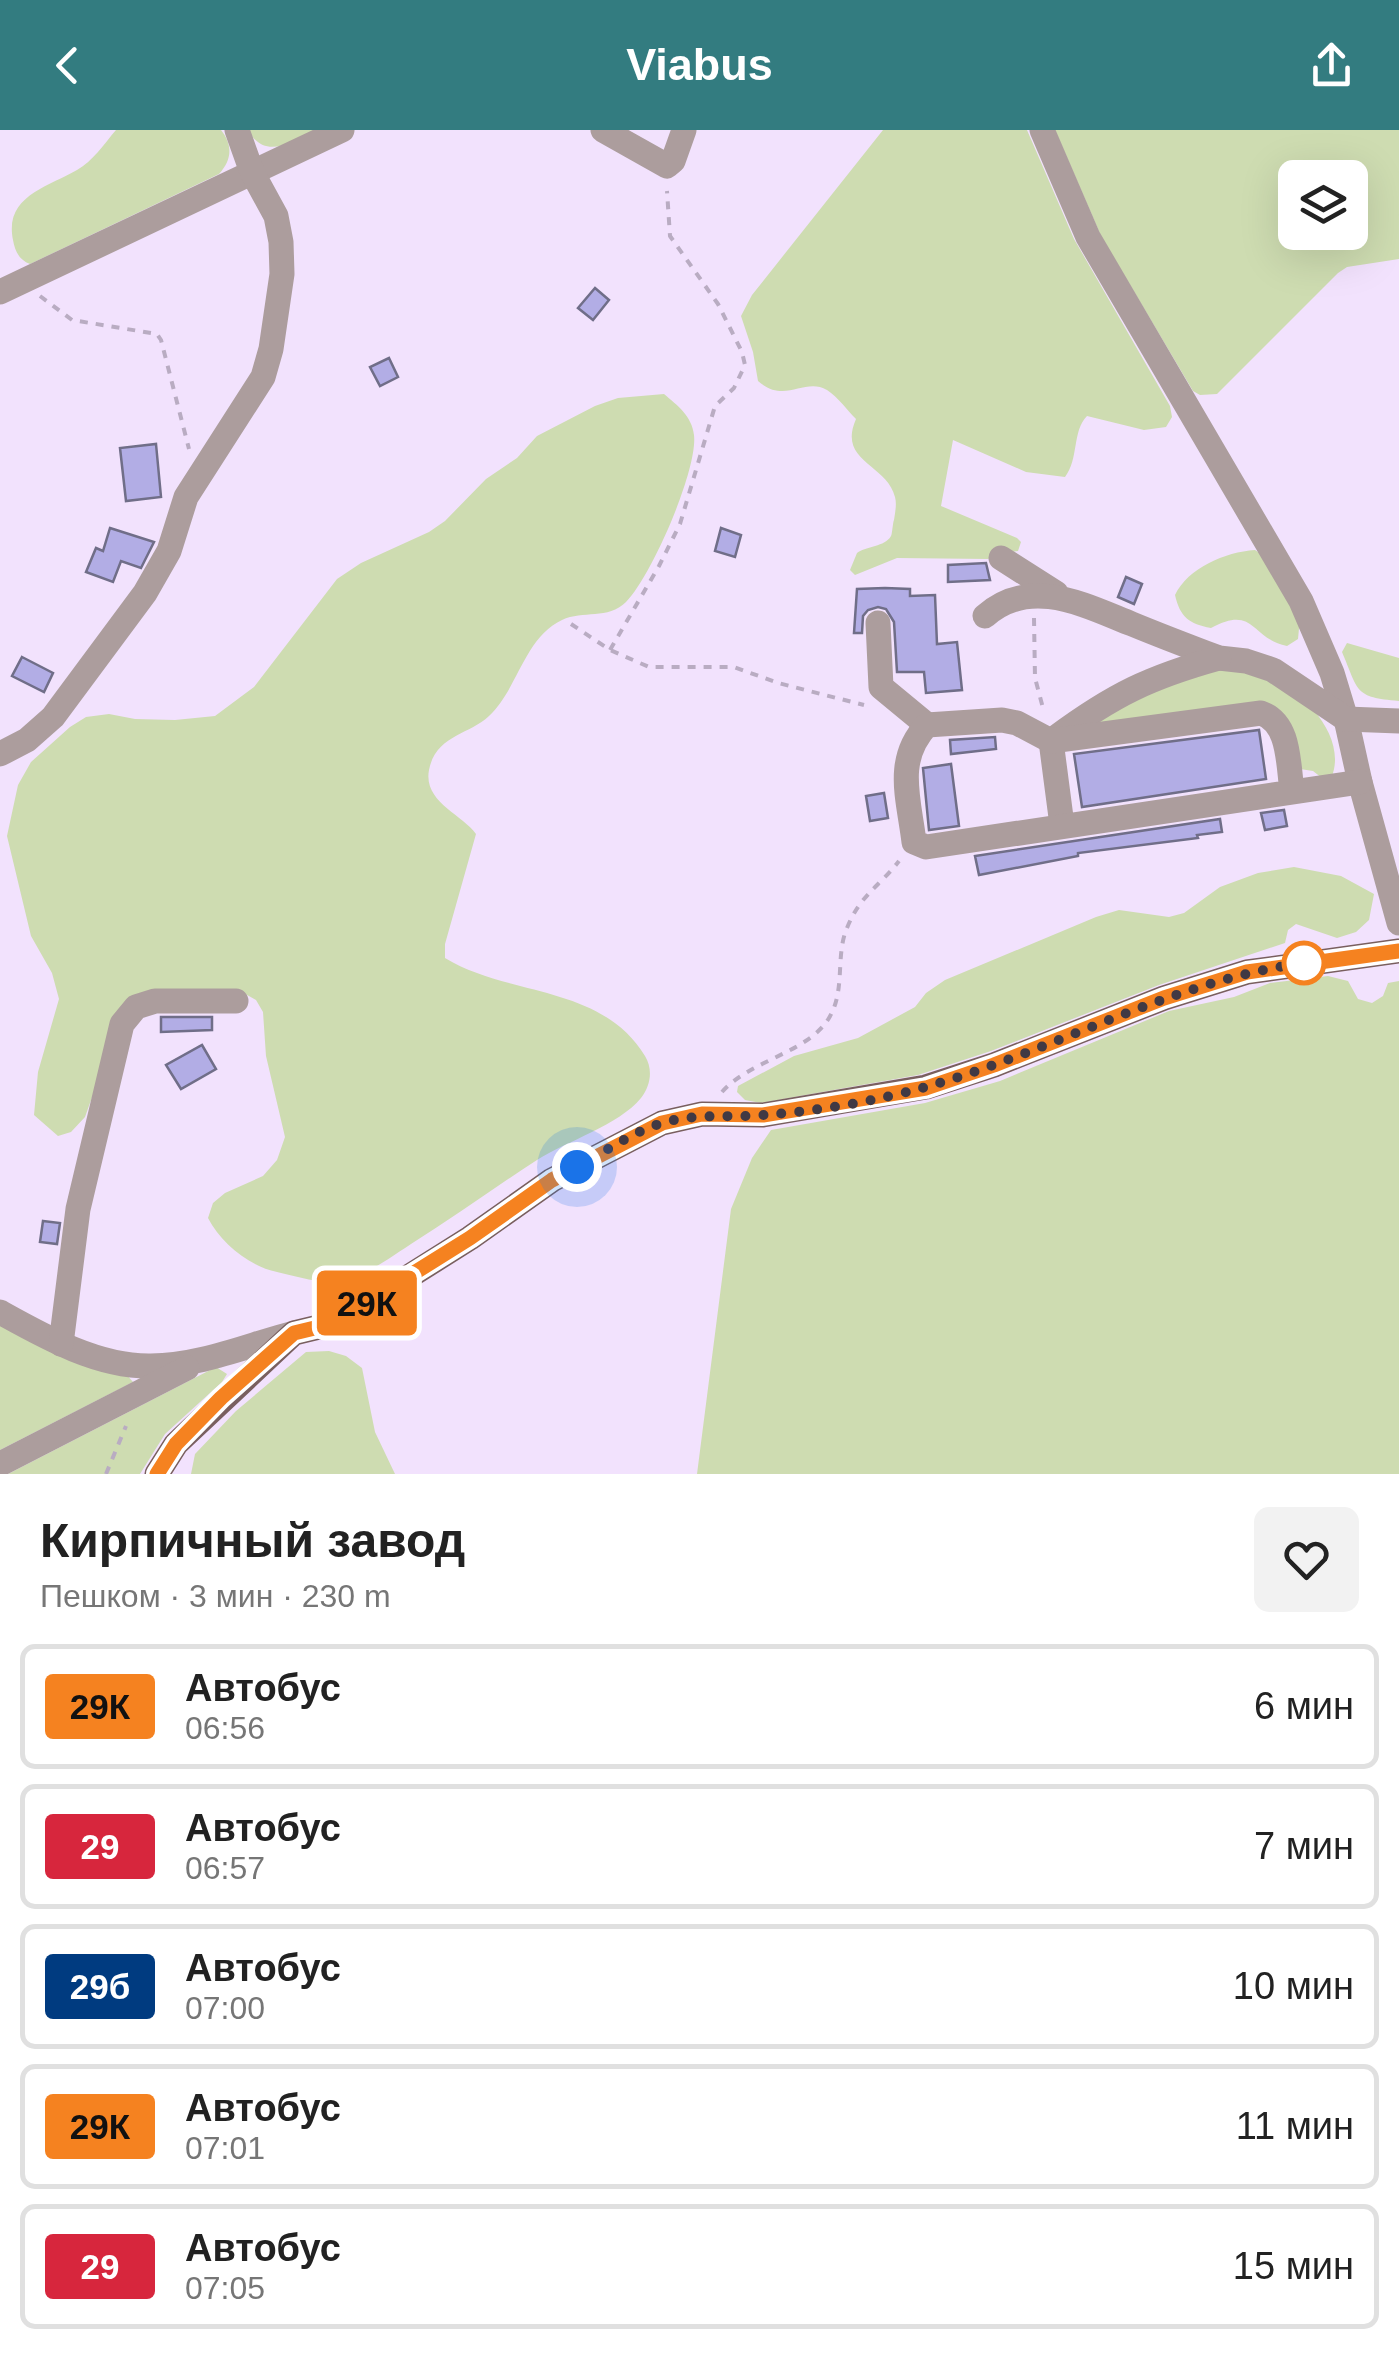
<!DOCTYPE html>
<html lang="ru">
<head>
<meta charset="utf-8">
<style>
	:root { --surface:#fff; --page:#f2f2f2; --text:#222; --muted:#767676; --line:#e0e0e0; --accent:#337c80 }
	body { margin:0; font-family:Arial,sans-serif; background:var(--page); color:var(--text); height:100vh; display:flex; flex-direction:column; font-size:38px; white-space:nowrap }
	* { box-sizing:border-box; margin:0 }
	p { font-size:32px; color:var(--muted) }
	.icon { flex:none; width:55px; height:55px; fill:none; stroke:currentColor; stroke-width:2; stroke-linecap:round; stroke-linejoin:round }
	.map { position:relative; height:1344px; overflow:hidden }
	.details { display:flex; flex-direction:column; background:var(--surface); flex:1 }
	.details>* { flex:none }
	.badge { padding:0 20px; border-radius:8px; font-size:35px; line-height:65px }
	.tools { position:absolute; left:1278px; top:30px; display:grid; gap:20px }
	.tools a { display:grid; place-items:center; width:90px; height:90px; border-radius:15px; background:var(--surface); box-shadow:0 10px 40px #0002; font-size:50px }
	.you { position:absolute; width:50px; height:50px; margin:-25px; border:8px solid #fff; border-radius:50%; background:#1a73e8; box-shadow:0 0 0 15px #1a73e833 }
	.map>.badge { position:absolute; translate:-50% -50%; box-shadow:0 0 0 5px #fff }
	.round { display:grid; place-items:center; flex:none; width:105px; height:105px; border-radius:15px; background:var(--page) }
	.overview { display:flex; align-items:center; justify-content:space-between; height:170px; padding:0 40px }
	h1 { font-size:48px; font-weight:700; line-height:75px }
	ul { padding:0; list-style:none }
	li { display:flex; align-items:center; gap:30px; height:125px; margin:0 20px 15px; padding:0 20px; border:5px solid var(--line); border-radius:15px }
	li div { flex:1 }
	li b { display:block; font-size:38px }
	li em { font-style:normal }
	li .badge { min-width:110px; font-weight:700; text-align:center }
	header { display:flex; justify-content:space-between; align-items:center; height:130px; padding:0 40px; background:var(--accent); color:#fff; font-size:45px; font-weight:700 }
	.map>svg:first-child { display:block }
	.green { fill:#cedcb1; fill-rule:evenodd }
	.building { fill:#b2ade5; stroke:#706e88; stroke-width:2.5 }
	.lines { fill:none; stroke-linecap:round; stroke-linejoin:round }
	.path { stroke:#b9acc2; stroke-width:4; stroke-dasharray:8 8; stroke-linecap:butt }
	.minor { stroke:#ac9d9d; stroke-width:25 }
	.major { stroke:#795f5f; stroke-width:25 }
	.line-casing { stroke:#fff; stroke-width:22 }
	.line { stroke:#f58220; stroke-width:15 }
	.walk { stroke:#403944; stroke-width:10; stroke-dasharray:0 18 }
	.stop-dot { fill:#fff; stroke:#f58220; stroke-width:5 }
</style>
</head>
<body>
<header><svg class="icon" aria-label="back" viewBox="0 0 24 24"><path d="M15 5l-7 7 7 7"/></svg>Viabus<svg class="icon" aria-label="share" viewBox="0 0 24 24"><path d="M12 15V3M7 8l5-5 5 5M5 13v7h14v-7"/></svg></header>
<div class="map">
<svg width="1399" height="1344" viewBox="0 0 1399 1344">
	<rect width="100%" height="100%" fill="#f2e2fd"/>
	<g class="green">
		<path d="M116,0H221C233,15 232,30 219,44L30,134C19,130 15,121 13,110C4,66 48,57 77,40C93,31 104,14 116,0Z"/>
		<path d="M248,0H316C291,12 265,31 248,0Z"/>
		<path d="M883,0H1027L1074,109L1170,276L1172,287L1166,297L1144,300L1087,286C1072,301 1079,329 1065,347L1026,342L953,310L941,376L1017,408L1021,412L1018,421L996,424L988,429L897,428L855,445L850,440L857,423C866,416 885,417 891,406C892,405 893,391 894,390C895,383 897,374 895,367C887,334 837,332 856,289C847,280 838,267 827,260C804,247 785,275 758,251L753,222L741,186L752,165Z"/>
		<path d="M1055,0H1399V129L1347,137L1338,143L1217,264L1200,265L1193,261L1101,106ZM1295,48H1350V102H1295Z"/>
		<path d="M664,264C677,275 692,286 694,305C698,340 651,447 626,472C608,490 583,480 562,490C524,508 518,559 489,586C469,605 436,605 429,640C423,672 462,684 476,704L445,814V828C509,867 601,854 645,926C653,939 651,955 641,968C619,995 567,1011 537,1030C495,1057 454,1087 411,1114C388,1129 365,1147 337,1151C318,1154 296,1146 277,1142C249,1136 221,1113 208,1088L213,1073L225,1063L263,1046L277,1030L285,1007L266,926L263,882L256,870L240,861L127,869L85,987L71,1002L58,1006L34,985L38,942L59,869L52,843L31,806L7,706L18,655L31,632L70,597L86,587L109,584L135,589L175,590L215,586L254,557L337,449L361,433L429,402L445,391L486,349L517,328L537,306L595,276L618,268Z"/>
		<path d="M1255,420L1264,426L1300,488L1298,509L1287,516C1251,509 1255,474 1211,498C1189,494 1180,487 1175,465C1188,438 1225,422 1255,420Z"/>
		<path d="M1347,513L1399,528V571C1354,567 1359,562 1342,522Z"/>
		<path d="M1221,538C1236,541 1254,541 1268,547C1303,560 1347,606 1332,646L1322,648L1313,641L1300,639L1285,591L1100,593V587L1130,569Z"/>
		<path d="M1294,737L1341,746L1374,764L1369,790L1356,802L1337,808L1296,794L1288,800L1285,813L1159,855L991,921L918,945L761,973L745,970L737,962L738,956L794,926L858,908L915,877L926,863L945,850L1096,787L1119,780L1169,787L1184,783L1220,757L1258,743Z"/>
		<path d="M1328,846L1348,851L1358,869L1372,873L1383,866L1388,853L1399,851V1344H697L731,1079L752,1028L771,1000L925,973L1000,951L1169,881L1234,867L1270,853Z"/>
		<path d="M0,1194L126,1244L133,1252L0,1320Z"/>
		<path d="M329,1221L346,1226L362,1238L375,1302L395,1344H191L195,1324L236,1281L306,1222Z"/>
		<path d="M216,1237L227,1244L222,1252L165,1304L140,1344H8Z"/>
	</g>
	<g class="building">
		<path d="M595,158L609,170L593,190L578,178Z"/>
		<path d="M389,228L398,247L380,256L370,237Z"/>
		<path d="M156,314L161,367L126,371L120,318Z"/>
		<path d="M110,398L154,412L141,438L121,431L113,452L86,442L96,418L103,421Z"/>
		<path d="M721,398L741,405L735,427L715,421Z"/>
		<path d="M986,433L990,450L948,452V435Z"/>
		<path d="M1126,447L1142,454L1134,474L1118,467Z"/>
		<path d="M885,458L910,459V466L935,465L937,514L957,512L962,560L926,563L924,542H897L894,492L886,479L878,477L868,480L863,486L862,503H854L857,459Z"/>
		<path d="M22,527L53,543L44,562L12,546Z"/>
		<path d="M1259,600L1266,649L1082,677L1074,624Z"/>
		<path d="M995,607L996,619L951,624L950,610Z"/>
		<path d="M951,634L959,696L929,700L923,638Z"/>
		<path d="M884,663L888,688L870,691L866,666Z"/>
		<path d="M1284,680L1287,696L1265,700L1261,683Z"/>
		<path d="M1220,689L1222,702L1197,705L1198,708L1078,723V726L979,745L975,726Z"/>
		<path d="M161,887H212V900L161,902Z"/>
		<path d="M202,915L216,939L181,959L166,935Z"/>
		<path d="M43,1091L60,1093L57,1114L40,1112Z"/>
	</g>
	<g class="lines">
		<g class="path">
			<path d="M40,166L72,190L157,204L161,210L189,319"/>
			<path d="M1034,488L1035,548L1044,582"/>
			<path d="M571,494L610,520L649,537H734L778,553L864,575"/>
			<path d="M610,520L659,436L680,394L715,276L734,258L745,235L742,222L718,174L670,106L667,61"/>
			<path d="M722,962C750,930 808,923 829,888C846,860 835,826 847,798C860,765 879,757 899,731"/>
			<path d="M106,1344L126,1296"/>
		</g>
		<g class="minor">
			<path d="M603,0L667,36L673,31L684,0"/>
			<path d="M1042,0L1088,107L1301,471L1332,543L1346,589L1360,652L1399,793"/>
			<path d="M0,162L342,0"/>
			<path d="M1001,428L1056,463"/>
			<path d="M985,486C1030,446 1084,475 1132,494C1161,506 1190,517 1219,528L1246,531L1273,540L1346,589L1399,591"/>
			<path d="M878,493L881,557L927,595"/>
			<path d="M1055,608C1113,565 1150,547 1219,528"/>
			<path d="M1051,611L1062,695"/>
			<path d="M0,624L27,610L53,587L145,463L169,421L186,367L263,247L271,219L282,144L281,112L276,86L252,42L237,0"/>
			<path d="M1292,661C1288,633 1290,593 1261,583L1051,611L1017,593L1002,590L927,595C894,630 909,669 914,712L926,717L1360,652"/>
			<path d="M0,1182C45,1207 98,1237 151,1236C200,1236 248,1215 294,1203"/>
			<path d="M61,1214L78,1079L122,894L136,877L155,871H236"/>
			<path d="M0,1334L187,1238"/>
		</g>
		<path class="major" d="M157,1344L176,1314L294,1203L323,1196L351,1183L470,1108L552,1050L662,993L702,984L763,985L926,957L994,935L1164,868L1247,842L1399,821"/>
	</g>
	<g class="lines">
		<g class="line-casing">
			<path id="line" d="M157,1344L176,1314L221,1268L294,1203L323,1196L350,1183L470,1108L552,1050L662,993L702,984L763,985L926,958L994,935L1164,868L1247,842L1399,821"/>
		</g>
		<use href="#line" class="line"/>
		<path class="walk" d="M577,1037C605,1022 635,1000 666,992C699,983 730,988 764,985C818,981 878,971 929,956C1056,920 1175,850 1304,833"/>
	</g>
	<circle class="stop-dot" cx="1304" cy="833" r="20"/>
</svg>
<div class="tools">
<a><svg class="icon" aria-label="layers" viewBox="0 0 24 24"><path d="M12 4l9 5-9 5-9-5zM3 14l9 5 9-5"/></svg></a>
</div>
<div class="you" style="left:577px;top:1037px"></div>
<b class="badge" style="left:367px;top:1173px;background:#f58220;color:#111">29К</b>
</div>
<section class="details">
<div class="overview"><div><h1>Кирпичный завод</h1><p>Пешком · 3 мин · 230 m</p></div><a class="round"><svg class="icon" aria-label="heart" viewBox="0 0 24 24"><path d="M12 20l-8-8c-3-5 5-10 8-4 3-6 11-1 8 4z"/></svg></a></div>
<ul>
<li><span class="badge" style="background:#f58220;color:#111">29К</span><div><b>Автобус</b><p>06:56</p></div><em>6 мин</em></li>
<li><span class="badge" style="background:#d7263d;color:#fff">29</span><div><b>Автобус</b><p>06:57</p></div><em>7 мин</em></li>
<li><span class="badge" style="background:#003b80;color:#fff">29б</span><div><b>Автобус</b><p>07:00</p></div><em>10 мин</em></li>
<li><span class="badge" style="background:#f58220;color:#111">29К</span><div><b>Автобус</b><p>07:01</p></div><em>11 мин</em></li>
<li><span class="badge" style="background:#d7263d;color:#fff">29</span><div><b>Автобус</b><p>07:05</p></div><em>15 мин</em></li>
</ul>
</section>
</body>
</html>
